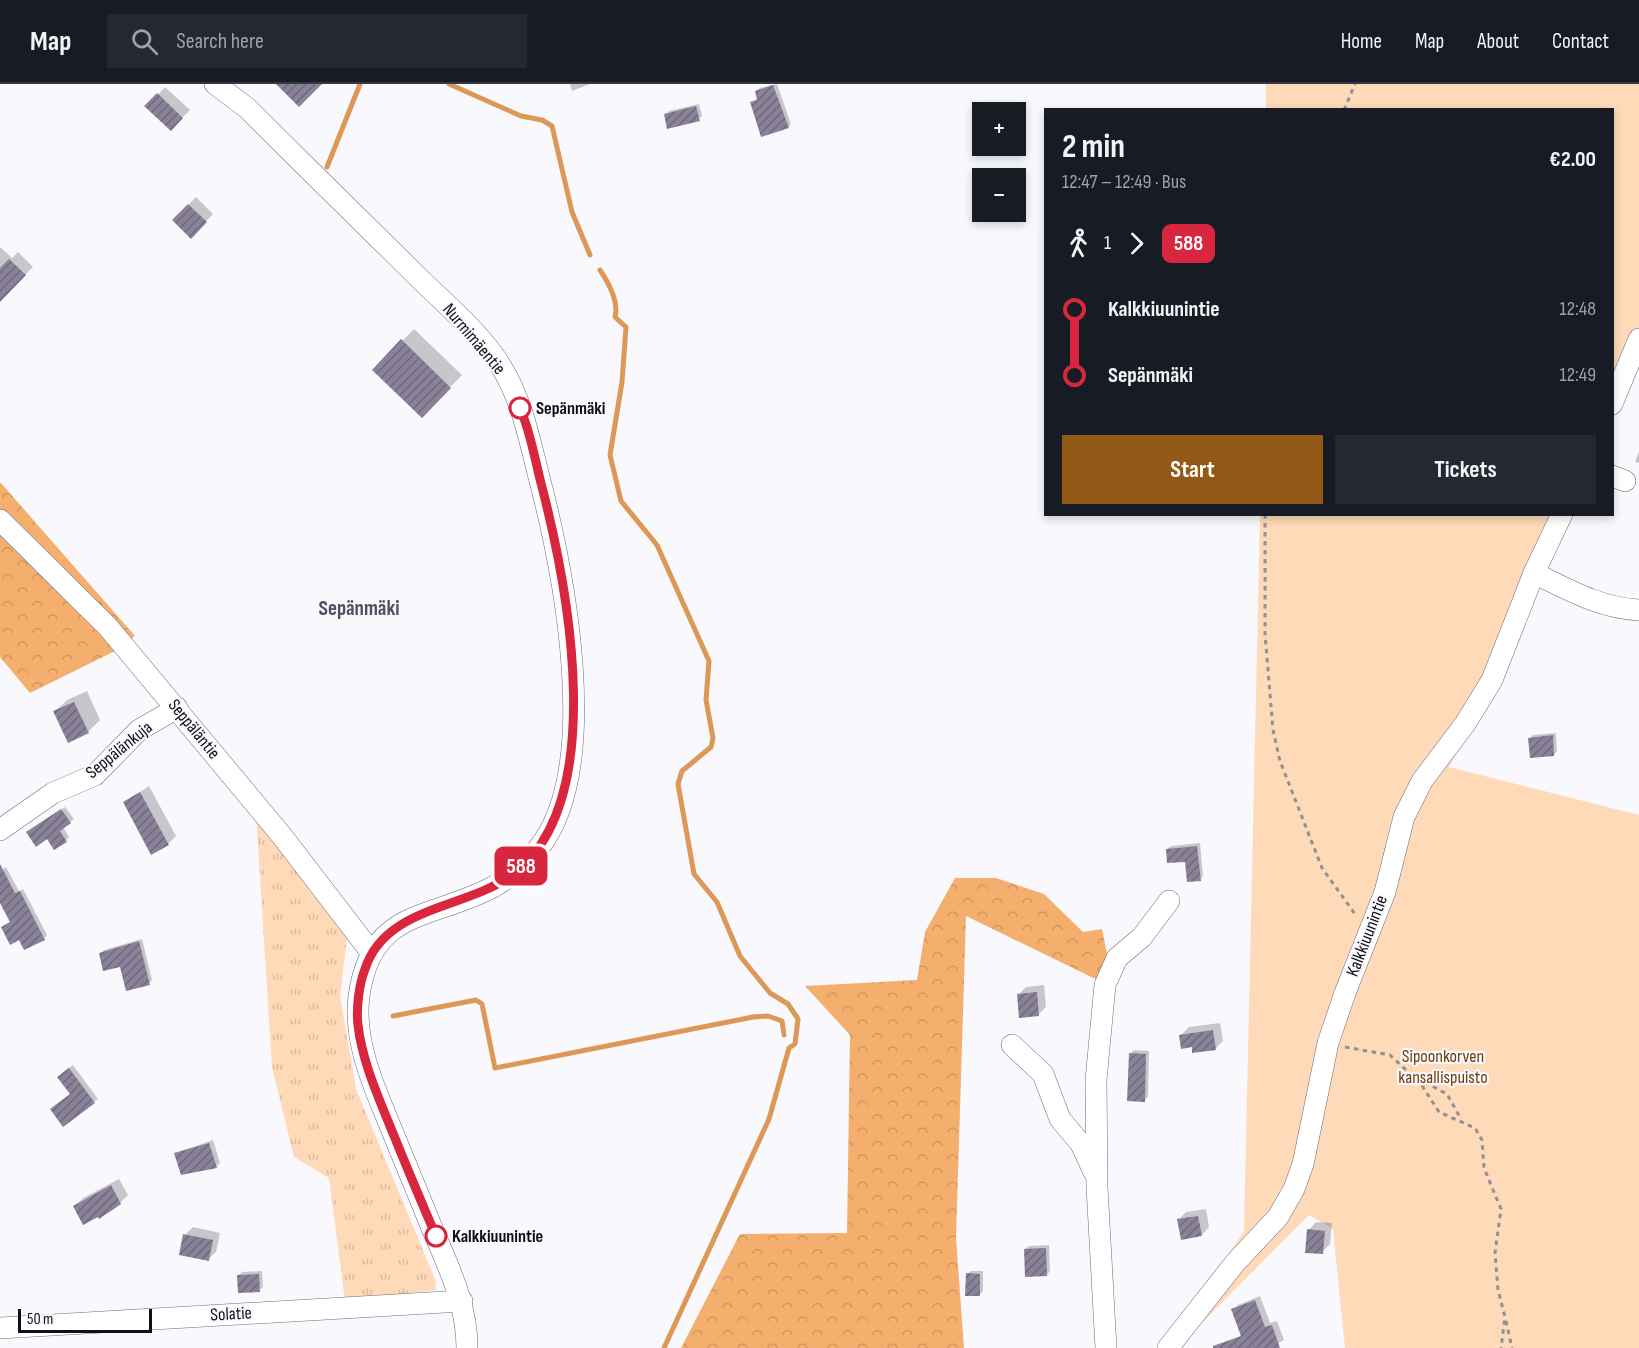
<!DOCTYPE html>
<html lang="en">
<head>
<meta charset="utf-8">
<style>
	:root { --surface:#171b24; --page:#242831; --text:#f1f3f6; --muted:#9ea1a6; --line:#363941; --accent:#935917 }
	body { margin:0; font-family:"Sofia Sans Condensed",sans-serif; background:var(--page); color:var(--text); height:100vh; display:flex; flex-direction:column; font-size:22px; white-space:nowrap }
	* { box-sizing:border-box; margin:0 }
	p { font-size:20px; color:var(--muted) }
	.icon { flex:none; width:33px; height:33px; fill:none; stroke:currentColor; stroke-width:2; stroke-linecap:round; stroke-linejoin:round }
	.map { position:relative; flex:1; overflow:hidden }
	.sheet { position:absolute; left:1044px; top:24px; width:570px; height:408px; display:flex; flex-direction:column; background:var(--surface); border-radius:0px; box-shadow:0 3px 9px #0003 }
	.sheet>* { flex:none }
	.badge { padding:0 12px; border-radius:9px; font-size:21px; line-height:39px }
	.controls { position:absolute; left:972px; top:18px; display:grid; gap:12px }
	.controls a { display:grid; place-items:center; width:54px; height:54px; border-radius:0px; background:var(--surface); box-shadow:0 3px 9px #0003; font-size:30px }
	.scale { position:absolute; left:18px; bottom:15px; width:134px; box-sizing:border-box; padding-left:6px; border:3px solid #120f17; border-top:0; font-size:16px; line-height:21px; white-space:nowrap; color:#120f17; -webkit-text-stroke:4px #f9f8fd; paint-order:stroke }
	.map>.badge { position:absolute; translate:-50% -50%; box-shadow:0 0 0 3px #fff }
	.legs { display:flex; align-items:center; gap:9px; height:66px; padding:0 18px; font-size:20px }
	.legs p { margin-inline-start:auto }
	.overview { display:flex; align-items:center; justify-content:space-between; height:102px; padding:0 18px }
	h1 { font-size:33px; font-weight:700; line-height:45px }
	.cta { display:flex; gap:12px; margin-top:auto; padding:12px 18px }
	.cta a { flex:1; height:69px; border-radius:0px; background:var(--accent); color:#fff; font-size:24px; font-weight:700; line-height:69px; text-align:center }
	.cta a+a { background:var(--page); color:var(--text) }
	ul { padding:0 18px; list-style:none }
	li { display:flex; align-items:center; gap:21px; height:66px; font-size:22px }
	li i { display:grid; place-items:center; width:9px; height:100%; margin:0 8px; background:currentColor }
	li i::after { content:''; width:15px; height:15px; margin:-8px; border:4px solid; border-radius:50%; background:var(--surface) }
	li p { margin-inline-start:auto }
	li:first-child i { background:linear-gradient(#0000 50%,currentColor 0) }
	li:last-child i { background:linear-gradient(currentColor 50%,#0000 0) }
	header { display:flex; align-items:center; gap:36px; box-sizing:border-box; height:84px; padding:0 30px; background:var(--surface); border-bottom:2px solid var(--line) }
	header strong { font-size:28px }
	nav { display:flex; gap:33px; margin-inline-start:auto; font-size:21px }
	.search { width:420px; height:54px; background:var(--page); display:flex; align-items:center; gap:15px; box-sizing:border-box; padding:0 21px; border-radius:0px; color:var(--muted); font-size:22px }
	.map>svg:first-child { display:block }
	.grass { fill:url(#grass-tufts) }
	.forest { fill:url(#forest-crowns) }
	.park { fill:#ffdab9 }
	.shadow { fill:#0003 }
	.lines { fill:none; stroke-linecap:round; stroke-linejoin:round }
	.stream { stroke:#dc9857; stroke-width:5 }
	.building { fill:url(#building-hatch) }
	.minor-casing { stroke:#70697e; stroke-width:22 }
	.path { stroke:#929097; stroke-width:3; stroke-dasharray:4.5 4.5; stroke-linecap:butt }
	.minor { stroke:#fff; stroke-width:21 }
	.line-1-casing { stroke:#fff; stroke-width:14 }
	.line-1 { stroke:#d7263d; stroke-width:9 }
	.stop-1-dot { fill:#fff; stroke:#d7263d; stroke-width:3 }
	.labels { text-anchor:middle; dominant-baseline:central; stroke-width:4.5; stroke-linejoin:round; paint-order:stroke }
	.street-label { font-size:18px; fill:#120f17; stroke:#f9f8fd }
	.stop-label { font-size:18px; font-weight:bold; fill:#120f17; stroke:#f9f8fd; text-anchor:start }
	.park-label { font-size:18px; fill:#6b3f0b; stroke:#f9f8fd }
	.quarter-label { font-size:21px; font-weight:bold; fill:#534d61; stroke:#f9f8fd }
</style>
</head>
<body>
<header>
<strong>Map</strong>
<div class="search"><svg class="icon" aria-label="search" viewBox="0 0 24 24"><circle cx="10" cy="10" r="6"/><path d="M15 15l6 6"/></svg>Search here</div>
<nav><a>Home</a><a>Map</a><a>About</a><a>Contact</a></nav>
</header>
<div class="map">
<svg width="1639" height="1264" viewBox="0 0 1639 1264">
	<defs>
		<pattern id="grass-tufts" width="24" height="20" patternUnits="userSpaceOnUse" patternTransform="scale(1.5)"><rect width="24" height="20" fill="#ffdab9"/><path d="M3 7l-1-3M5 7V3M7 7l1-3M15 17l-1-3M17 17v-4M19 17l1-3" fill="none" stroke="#daba9e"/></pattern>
		<pattern id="forest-crowns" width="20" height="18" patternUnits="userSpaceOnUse" patternTransform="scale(1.5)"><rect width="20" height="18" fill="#f4af6e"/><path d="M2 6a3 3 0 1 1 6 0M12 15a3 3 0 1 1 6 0" fill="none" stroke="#d0955f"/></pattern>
		<pattern id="building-hatch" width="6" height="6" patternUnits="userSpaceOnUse" patternTransform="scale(1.5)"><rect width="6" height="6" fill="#898298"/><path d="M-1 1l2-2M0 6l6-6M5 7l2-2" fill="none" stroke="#6f697b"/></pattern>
	</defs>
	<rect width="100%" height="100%" fill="#f9f8fd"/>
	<path class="grass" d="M256,729L347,853L340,912L356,1005L435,1195L436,1206L345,1217L329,1094L294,1073L272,983Z"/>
	<g class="forest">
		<path d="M0,398L135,552L121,564L30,609L0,573Z"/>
		<path d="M955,794H996L1044,810L1083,848L1102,845L1114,904L966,832L956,1154L964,1264H681L740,1150L847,1149L850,951L805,902L917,896L925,848Z"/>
	</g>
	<g class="park">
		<path d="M1266,0H1639V256L1613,327L1612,26H1266Z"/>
		<path d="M1260,431H1566L1538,496L1449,683L1639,731V1264H1345L1333,1145L1309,1131L1185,1256L1173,1251L1244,1147Z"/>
	</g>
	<g class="shadow">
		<path d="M570,0H590L572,7Z"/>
		<path d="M777,0L791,40L788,43L752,19L758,14L756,7L760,4Z"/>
		<path d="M165,3L190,26L171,45L147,22Z"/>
		<path d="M699,20L702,32L699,35L665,31L669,27Z"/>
		<path d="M196,113L213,130L191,153L174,136Z"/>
		<path d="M0,163L12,174L18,168L33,183L0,216Z"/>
		<path d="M414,245L462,291L422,332L374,286Z"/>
		<path d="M1639,367V379L1635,378Z"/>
		<path d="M87,607L100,636L88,648L55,628L67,616Z"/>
		<path d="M1556,649L1557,667L1554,671L1530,654L1533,651Z"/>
		<path d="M149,702L176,752L168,760L125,718Z"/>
		<path d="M65,723L74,735L63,743L69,753L66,757L48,753L31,745Z"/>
		<path d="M1200,759L1203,792L1200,795L1187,776L1167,765L1171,762Z"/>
		<path d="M6,783L19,807L23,805L47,851L44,855L20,854L3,843L11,837L0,816V787Z"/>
		<path d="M142,855L152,896L149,900L100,870L104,866Z"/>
		<path d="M1044,901L1046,923L1039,930L1018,911L1026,903Z"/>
		<path d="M1220,939L1223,957L1215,965L1193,962L1181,951L1189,943Z"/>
		<path d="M1134,966L1149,967L1148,1013L1144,1016L1130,970Z"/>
		<path d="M73,981L98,1015L63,1041L71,1009L62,989Z"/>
		<path d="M213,1056L220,1079L216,1083L200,1087L199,1084L176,1069Z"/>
		<path d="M119,1095L128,1111L113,1126L100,1133L75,1122L83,1114Z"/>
		<path d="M1206,1125L1209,1143L1202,1151L1178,1136L1186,1128Z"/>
		<path d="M1316,1138L1332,1139L1330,1160L1322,1168L1309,1146Z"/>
		<path d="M193,1143L220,1149L216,1168L208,1175L185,1151Z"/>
		<path d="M1049,1161L1050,1187L1047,1191L1025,1165L1029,1162Z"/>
		<path d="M262,1187L263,1203L259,1206L238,1192L242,1188Z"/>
		<path d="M971,1187H983V1207L979,1211L967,1190Z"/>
		<path d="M1260,1212L1270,1239L1277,1237L1284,1256L1269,1264H1243L1239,1254L1242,1250L1233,1226L1238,1221Z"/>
	</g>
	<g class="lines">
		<g class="stream">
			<path d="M449,0L521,32L542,36L552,42L572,128L590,171"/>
			<path d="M327,83L360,0"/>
			<path d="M600,186C608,198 619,218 615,233L626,243L622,298L610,371L621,417L657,461L709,577L706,616L713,654L711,663L682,687L678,700L694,790L717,818L740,872L770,909L788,920L798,935L795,960L789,964L769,1035L664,1264"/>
			<path d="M393,932L476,916L482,920L495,984L753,933L768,932L782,937L784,951"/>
		</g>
	</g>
	<g class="building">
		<path d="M276,0H322L299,23Z"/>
		<path d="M773,1L789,44L761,53L750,18L757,16L755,7Z"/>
		<path d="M157,9L183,34L171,47L144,22Z"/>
		<path d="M696,22L700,37L667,45L664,30Z"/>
		<path d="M188,120L207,138L191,155L172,136Z"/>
		<path d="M9,175L26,191L0,218V184Z"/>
		<path d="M401,255L451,304L422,334L372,286Z"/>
		<path d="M74,618L89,649L68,659L53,627Z"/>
		<path d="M1553,651L1554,672L1530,674L1528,654Z"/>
		<path d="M140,708L169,761L151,771L123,718Z"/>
		<path d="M61,725L71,739L60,747L67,758L54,766L47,755L36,763L26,748Z"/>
		<path d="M1197,762L1201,797L1187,798L1185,778L1167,779L1166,765Z"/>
		<path d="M0,780L15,809L20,807L45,856L24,866L19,856L10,861L1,843L10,838L0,819Z"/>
		<path d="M139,857L150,901L126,907L120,883L103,887L99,869Z"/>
		<path d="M1037,908L1039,932L1019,934L1017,910Z"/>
		<path d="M1213,946L1216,966L1192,969V963L1181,965L1179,951Z"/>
		<path d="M1129,969L1146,970L1145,1018L1127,1017Z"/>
		<path d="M69,984L95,1019L63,1043L50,1025L70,1010L57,993Z"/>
		<path d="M209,1059L217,1084L181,1091L174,1069Z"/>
		<path d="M111,1101L121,1120L99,1135L98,1133L83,1141L73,1122Z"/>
		<path d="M1198,1132L1202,1152L1181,1156L1177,1135Z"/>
		<path d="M1307,1145L1325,1147L1323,1170L1305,1169Z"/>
		<path d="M183,1150L213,1156L209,1177L179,1171Z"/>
		<path d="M1046,1164L1047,1192L1025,1193L1024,1165Z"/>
		<path d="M966,1189L980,1190V1212H965Z"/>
		<path d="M259,1190L260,1208L238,1209L237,1191Z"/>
		<path d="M1255,1216L1265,1243L1272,1241L1280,1264H1213V1262L1241,1252L1231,1225Z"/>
	</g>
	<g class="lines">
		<g class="minor-casing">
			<g id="minor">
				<path d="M215,0L247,24C303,80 360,136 416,191C444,219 482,250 502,284C521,315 529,353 538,389C563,484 604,683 538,765C526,780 509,794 493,803C431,836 371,824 359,912C354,952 369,991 384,1027C400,1066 416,1105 432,1144C449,1184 467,1220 467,1264"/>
				<path d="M1612,320L1639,255"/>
				<path d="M1612,392L1625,397"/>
				<path d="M0,436L108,543L282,752L371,868"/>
				<path d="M1534,489C1569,506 1600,524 1639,526"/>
				<path d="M0,746L53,709L95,691L139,646L177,624"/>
				<path d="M1012,961L1043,990L1060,1035L1081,1060L1094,1088"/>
				<path d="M0,1244L462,1217"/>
				<path d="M1106,1264L1097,1103L1096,996L1105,901L1117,874L1142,853L1169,817"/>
				<path d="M1168,1264L1235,1179L1278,1133L1294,1105L1303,1080L1328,959L1345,909L1385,808L1404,733L1422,697L1465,640L1492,596L1534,489L1562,430"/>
			</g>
		</g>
		<g class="path">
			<path d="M1344,26L1355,0"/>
			<path d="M1265,430V550L1273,646L1280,677L1322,784L1355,830"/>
			<path d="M1345,963L1390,971L1421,1000L1439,1028L1475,1044L1482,1056L1484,1084L1501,1125L1495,1169L1498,1206L1505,1233L1501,1264"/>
			<path d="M1417,994L1447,1010L1461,1035"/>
			<path d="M1506,1237L1512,1264"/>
		</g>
		<use href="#minor" class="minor"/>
	</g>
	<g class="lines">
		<g class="line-1-casing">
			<path id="line-1" d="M436,1152C420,1115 405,1079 390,1042C377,1010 362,976 358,941C356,924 359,901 365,885C385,823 463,825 509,793C611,723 568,504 542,403C535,377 531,349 520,324"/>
		</g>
		<use href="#line-1" class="line-1"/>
	</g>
	<g class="stop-1-dot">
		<circle cx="520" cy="324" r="10"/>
		<circle cx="436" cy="1152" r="10"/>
	</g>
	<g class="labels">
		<g class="street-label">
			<text transform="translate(474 255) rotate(50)">Nurmimäentie</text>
			<text transform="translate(194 645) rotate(51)">Seppäläntie</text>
			<text transform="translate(119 666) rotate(-39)">Seppälänkuja</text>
			<text transform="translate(1367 852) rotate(-69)">Kalkkiuunintie</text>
			<text transform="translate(231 1230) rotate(-3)">Solatie</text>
		</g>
		<g class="stop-label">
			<text x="536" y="324">Sepänmäki</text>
			<text x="452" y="1152">Kalkkiuunintie</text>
		</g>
		<g class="park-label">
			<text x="1443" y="972">Sipoonkorven<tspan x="1443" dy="21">kansallispuisto</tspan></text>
		</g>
		<g class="quarter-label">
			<text x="359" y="524">Sepänmäki</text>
		</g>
	</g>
</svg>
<div class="controls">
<a>+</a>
<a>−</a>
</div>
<div class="scale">50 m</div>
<b class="badge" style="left:521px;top:782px;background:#d7263d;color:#fff">588</b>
<section class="sheet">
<div class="overview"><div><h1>2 min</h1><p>12:47 – 12:49 · Bus</p></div><b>€2.00</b></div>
<div class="legs"><svg class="icon" aria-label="walk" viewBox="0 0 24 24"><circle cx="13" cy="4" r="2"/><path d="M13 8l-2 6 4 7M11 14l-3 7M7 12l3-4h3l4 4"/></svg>1<svg class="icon" aria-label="forward" viewBox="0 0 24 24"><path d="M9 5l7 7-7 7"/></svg><b class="badge" style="background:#d7263d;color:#fff">588</b></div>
<ul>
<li><i style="color:#d7263d"></i><b>Kalkkiuunintie</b><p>12:48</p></li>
<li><i style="color:#d7263d"></i><b>Sepänmäki</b><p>12:49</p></li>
</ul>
<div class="cta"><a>Start</a><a>Tickets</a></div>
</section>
</div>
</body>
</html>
